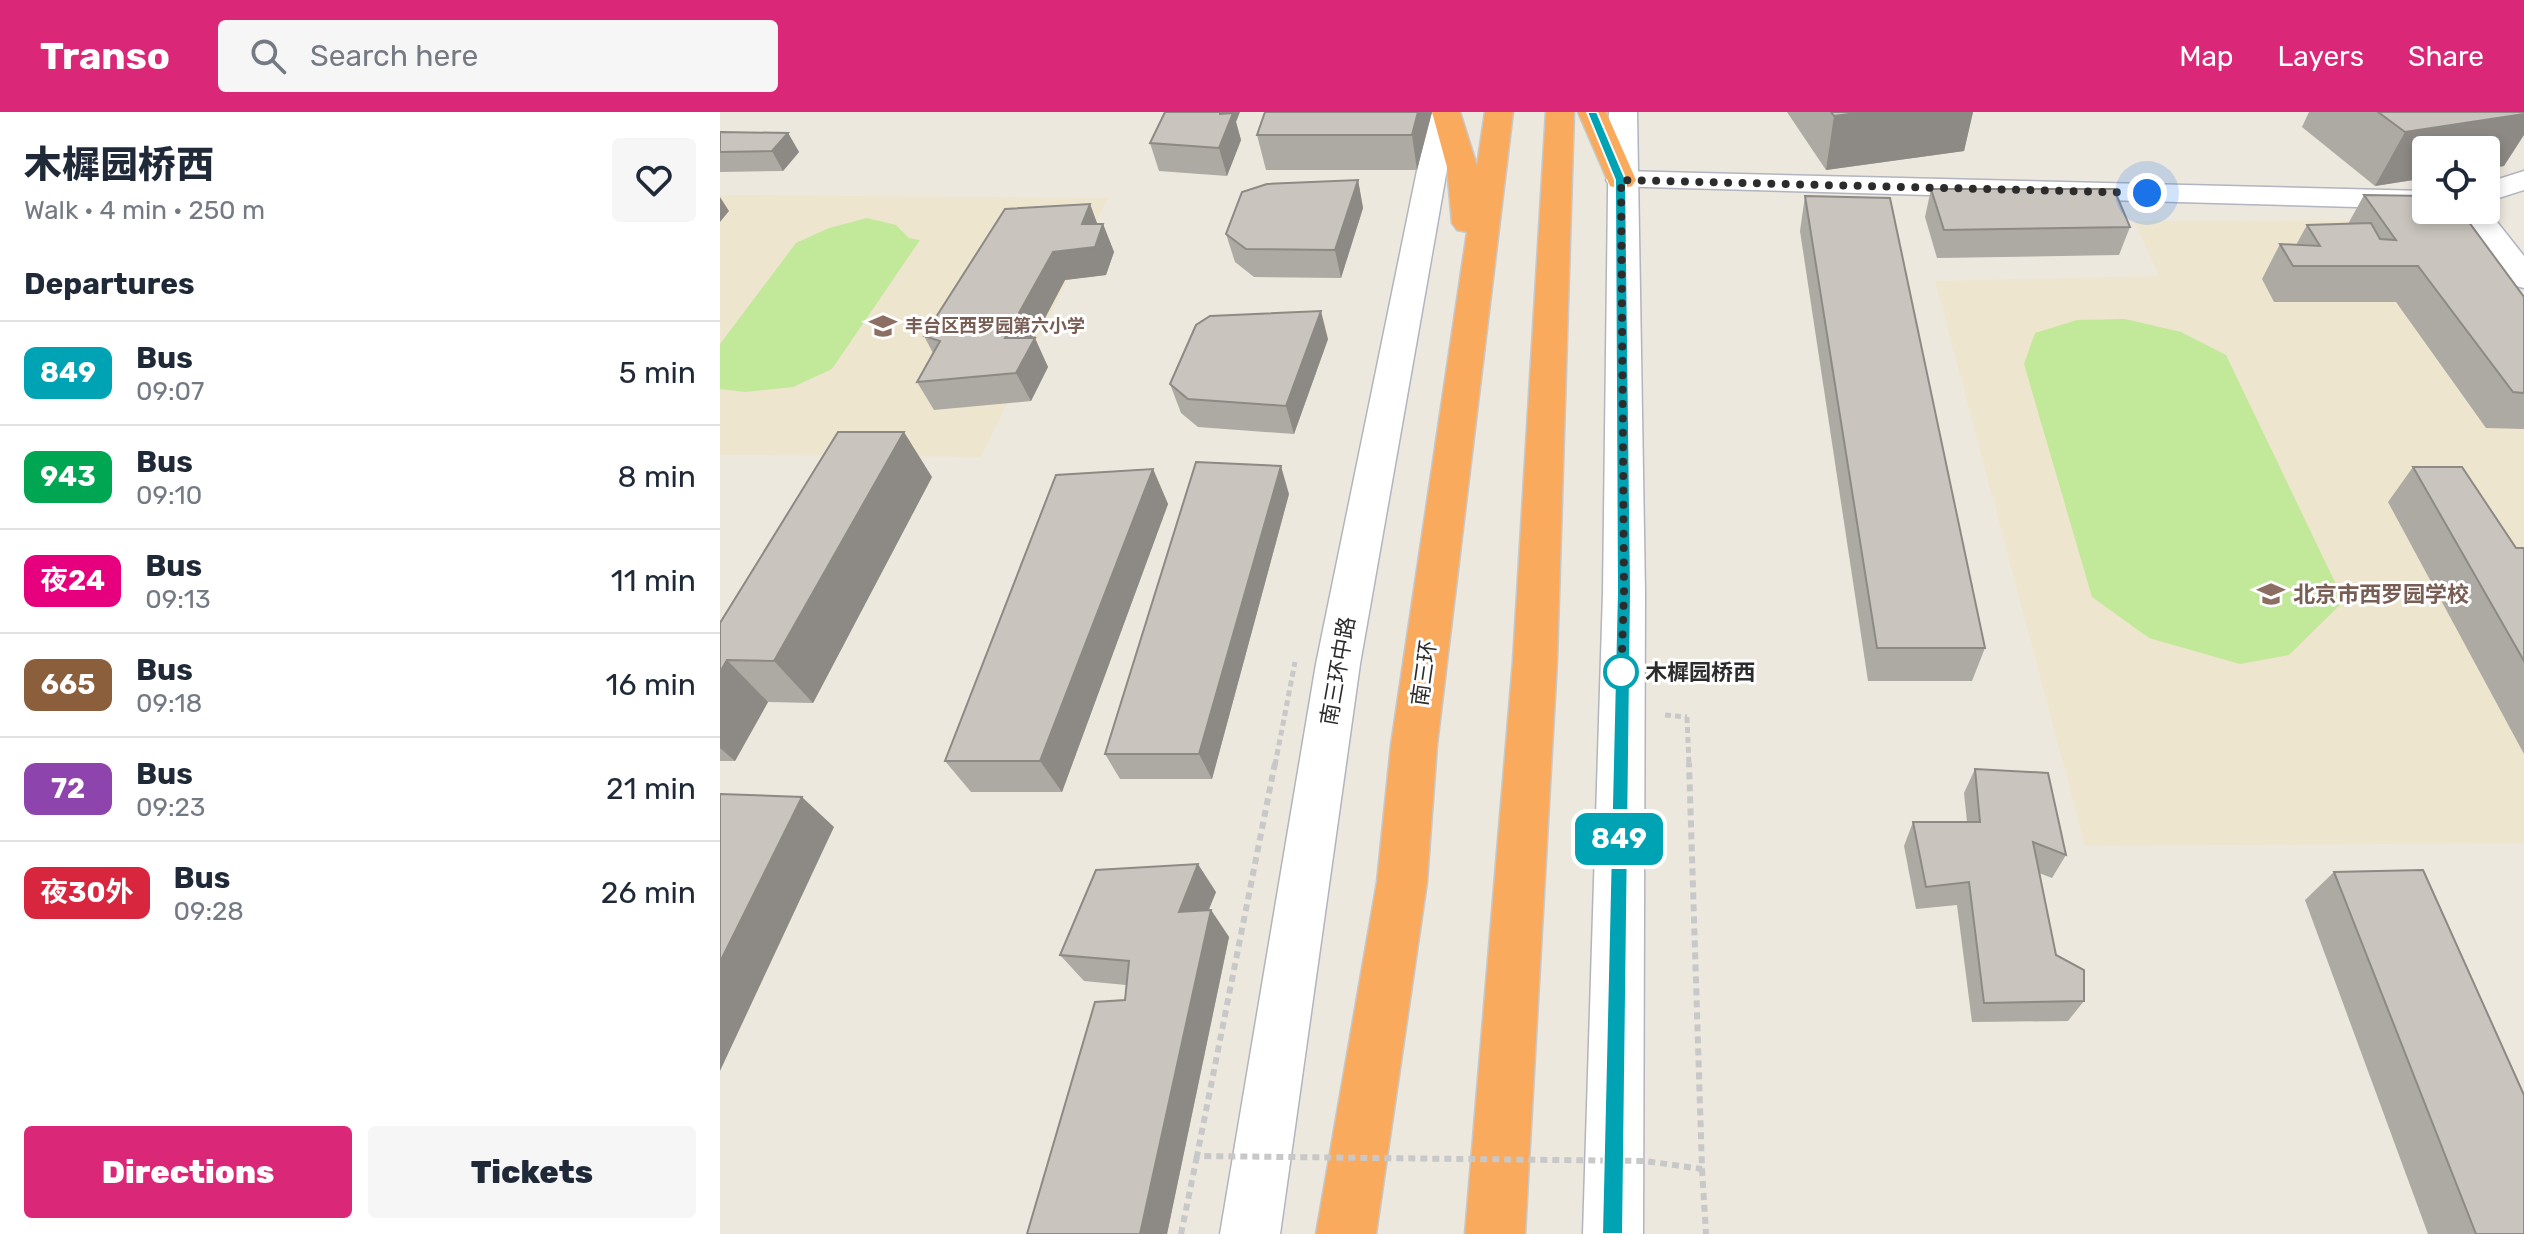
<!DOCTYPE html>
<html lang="en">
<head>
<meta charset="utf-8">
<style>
	:root { --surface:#fff; --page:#f6f6f7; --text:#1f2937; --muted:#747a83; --line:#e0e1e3; --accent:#db2777 }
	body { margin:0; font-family:Rubik,"Noto Sans SC",sans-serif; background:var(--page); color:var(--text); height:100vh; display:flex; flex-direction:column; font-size:30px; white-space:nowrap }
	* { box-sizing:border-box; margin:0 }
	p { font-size:26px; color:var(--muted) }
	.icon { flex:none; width:44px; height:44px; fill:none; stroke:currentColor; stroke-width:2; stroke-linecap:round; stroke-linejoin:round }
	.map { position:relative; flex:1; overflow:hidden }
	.side { display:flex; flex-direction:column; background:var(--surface); width:720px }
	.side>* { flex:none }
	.badge { padding:0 16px; border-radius:12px; font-size:28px; line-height:52px }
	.controls { position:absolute; left:1692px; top:24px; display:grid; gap:16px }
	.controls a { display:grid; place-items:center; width:88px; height:88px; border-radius:8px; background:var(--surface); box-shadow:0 4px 12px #0003; font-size:40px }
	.you { position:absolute; width:40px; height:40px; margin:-20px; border:6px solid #fff; border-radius:50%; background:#1a73e8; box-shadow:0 0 0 12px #1a73e833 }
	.map>.badge { position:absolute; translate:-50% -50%; box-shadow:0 0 0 4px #fff }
	h2 { padding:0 24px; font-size:30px; line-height:72px }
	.round { display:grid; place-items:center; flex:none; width:84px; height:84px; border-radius:8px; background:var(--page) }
	.headline { display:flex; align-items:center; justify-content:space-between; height:136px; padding:0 24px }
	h1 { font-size:38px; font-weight:800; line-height:60px }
	.button { display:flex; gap:16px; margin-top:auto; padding:16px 24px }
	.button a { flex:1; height:92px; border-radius:8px; background:var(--accent); color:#fff; font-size:32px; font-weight:800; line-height:92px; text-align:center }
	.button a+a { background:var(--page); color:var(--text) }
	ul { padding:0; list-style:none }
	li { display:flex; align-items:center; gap:24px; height:104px; padding:0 24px; border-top:2px solid var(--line) }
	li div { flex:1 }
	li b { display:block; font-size:30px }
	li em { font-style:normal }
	li .badge { min-width:88px; font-weight:700; text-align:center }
	header { display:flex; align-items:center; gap:48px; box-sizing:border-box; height:112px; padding:0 40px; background:var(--accent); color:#fff }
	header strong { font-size:38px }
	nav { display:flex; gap:44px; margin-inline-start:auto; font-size:28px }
	.search { width:560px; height:72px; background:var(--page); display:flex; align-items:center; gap:20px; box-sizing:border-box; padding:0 28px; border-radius:8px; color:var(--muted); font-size:30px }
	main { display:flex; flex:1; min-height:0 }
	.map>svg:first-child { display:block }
	.education { fill:#eee5cf }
	.pitch { fill:#c2e899 }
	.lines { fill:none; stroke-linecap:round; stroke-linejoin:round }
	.street-casing { stroke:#b2b4bf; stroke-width:3 }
	.secondary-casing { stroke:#b2b4bf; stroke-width:3 }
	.highway-casing { stroke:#c8c8c8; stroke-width:3 }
	.path-far1 { stroke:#c8c8c8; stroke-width:5; stroke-dasharray:6 4; stroke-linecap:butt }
	.path { stroke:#c8c8c8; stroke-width:6; stroke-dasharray:7 5; stroke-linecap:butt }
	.street { fill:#fff; fill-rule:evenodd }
	.secondary { fill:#fff; fill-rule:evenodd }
	.highway { fill:#f9aa5d; fill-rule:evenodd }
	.path-bridge-far1 { stroke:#c8c8c8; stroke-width:5; stroke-dasharray:6 4; stroke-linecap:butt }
	.path-bridge { stroke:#c8c8c8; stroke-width:6; stroke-dasharray:7 5; stroke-linecap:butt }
	.wall { fill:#ada9a3 }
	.shaded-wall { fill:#8d8985 }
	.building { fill:#c9c4be; stroke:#8d8985; stroke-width:2 }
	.line { fill:#00a3b4; stroke:#fff; stroke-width:2 }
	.walk { stroke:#2c2c2c; stroke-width:8; stroke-dasharray:0 14.4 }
	.stop-dot { fill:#fff; stroke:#00a3b4; stroke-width:4 }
	.labels { text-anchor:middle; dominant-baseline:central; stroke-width:6; stroke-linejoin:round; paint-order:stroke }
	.far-education-label { font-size:18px; font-weight:bold; fill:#785e54; stroke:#fff; text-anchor:start }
	.education-label { font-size:22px; font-weight:bold; fill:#785e54; stroke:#fff; text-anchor:start }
	.street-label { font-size:22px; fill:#2c2c2c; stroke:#fff }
	.stop-label { font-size:22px; font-weight:bold; fill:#2c2c2c; stroke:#fff; text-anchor:start }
</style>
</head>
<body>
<header>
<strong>Transo</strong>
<div class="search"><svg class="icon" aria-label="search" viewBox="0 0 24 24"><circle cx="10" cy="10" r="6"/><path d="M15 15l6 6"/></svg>Search here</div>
<nav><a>Map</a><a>Layers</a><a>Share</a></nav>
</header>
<main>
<section class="side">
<div class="headline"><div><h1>木樨园桥西</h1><p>Walk · 4 min · 250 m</p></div><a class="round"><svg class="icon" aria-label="heart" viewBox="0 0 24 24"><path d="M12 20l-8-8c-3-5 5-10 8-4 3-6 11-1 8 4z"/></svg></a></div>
<h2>Departures</h2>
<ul>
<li><span class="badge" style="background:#00a3b4;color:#fff">849</span><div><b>Bus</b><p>09:07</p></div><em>5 min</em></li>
<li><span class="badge" style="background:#00a651;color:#fff">943</span><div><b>Bus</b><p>09:10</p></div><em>8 min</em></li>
<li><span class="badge" style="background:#e6007e;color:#fff">夜24</span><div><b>Bus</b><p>09:13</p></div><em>11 min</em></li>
<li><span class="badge" style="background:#8b5e3c;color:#fff">665</span><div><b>Bus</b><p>09:18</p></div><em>16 min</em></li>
<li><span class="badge" style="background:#8e44ad;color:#fff">72</span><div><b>Bus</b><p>09:23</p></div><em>21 min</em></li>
<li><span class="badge" style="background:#d7263d;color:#fff">夜30外</span><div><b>Bus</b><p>09:28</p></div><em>26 min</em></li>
</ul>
<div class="button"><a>Directions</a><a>Tickets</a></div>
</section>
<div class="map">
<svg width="1804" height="1122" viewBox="0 0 1804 1122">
	<rect width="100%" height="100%" fill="#ede8de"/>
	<g class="education">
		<path d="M0,83L388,86L261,345L0,343Z"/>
		<path d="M1713,108L1804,233V731L1365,734L1215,169L1439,164L1414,109Z"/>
	</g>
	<g class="pitch">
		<path d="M147,106L176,113L189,126L200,128L112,257L73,275L25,280L0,277V232L76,131L109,116Z"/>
		<path d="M1405,207L1461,220L1506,243L1624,489L1569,543L1520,552L1429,526L1372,485L1304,252L1315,221L1357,208Z"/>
	</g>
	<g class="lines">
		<g class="street-casing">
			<g id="street">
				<path d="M901,59L1706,79V97L890,74L886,68L890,62Z"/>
				<path d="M1804,59V78L1766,90V71Z"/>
				<path d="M1766,96L1804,144V176L1792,173L1735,98Z"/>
			</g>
		</g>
		<g class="secondary-casing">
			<g id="secondary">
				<path d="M709,0H737L640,552L560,1122H500L596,552Z"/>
				<path d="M889,0H917L925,480L923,1122H863L883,480Z"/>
			</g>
		</g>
		<g class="highway-casing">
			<g id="highway">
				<path d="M712,0H740L757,54L765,0H793L717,633L707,770L656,1122H596L657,770L671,633L747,120L737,118L732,111L727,55Z"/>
				<path d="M826,0H854L837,549L805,1122H745L793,549Z"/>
				<path d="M858,0H886L916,68L912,74L901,77L890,74Z"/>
			</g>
		</g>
		<path class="path-far1" d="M945,603L967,605"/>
		<g class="path">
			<path d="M982,1057L986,1122"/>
			<path d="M461,1122L477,1044"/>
		</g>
		<use href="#street" class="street"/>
		<use href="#secondary" class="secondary"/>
		<use href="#highway" class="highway"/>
		<g class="path-bridge-far1">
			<path d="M967,605L969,653"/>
			<path d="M555,653L575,550"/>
		</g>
		<path class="path-bridge" d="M555,651L477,1044L925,1049L982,1057L969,651"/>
	</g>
	<g class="wall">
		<path d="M712,0L697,58H546L537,23Z"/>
		<path d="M1067,0H1253L1244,39L1106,58Z"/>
		<path d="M1589,0H1804L1784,54L1655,74L1582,15Z"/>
		<path d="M516,10L521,28L507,64L439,59L430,31Z"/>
		<path d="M0,20L68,21L79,40L63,59L0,60Z"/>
		<path d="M638,68L643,96L621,166L534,165L515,150L506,122Z"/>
		<path d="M1211,77L1410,115L1399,143L1217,146L1205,105Z"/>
		<path d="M1644,83L1804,185V317L1766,316L1676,190H1554L1542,167L1560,132L1576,133L1587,113L1628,112Z"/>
		<path d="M1085,84L1265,536L1252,569H1148L1080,119Z"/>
		<path d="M370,92L377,112H383L394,140L386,163L345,168L314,226L328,255L311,289L214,298L197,270L213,241L204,224Z"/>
		<path d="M608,227L574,322L478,315L461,301L450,272Z"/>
		<path d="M1693,355L1796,436H1804V642L1668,390Z"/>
		<path d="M433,357L448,392L342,680H251L225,649Z"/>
		<path d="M212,365L93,591L48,590L15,649H0V511Z"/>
		<path d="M569,382L492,667H400L385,642Z"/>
		<path d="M1255,657L1346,743L1332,766L1319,761L1336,843L1364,889L1348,909L1252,910L1237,793L1196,797L1184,734L1193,710H1247L1244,681Z"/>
		<path d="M1614,760L1804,1122H1708L1585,788Z"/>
		<path d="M496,780L488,798H491L509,825L447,1122H307L405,888L406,873L364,869L340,843Z"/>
	</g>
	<g class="shaded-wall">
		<path d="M500,0H520L516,10L521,28L507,64L499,36Z"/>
		<path d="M698,0H712L697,58L692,23Z"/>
		<path d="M1145,0H1253L1244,39L1106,58L1114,4Z"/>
		<path d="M1804,2V23L1784,54L1766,57V38H1706V66L1655,74L1685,20Z"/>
		<path d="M68,21L79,40L63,59L52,39Z"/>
		<path d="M638,68L643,96L621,166L615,138Z"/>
		<path d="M0,85L9,99L0,110Z"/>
		<path d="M370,92L380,119L383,112L394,140L386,163L345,168L300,254L285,226L333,140L362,112Z"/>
		<path d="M601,199L608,227L574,322L566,294Z"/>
		<path d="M315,226L328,255L311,289L296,261Z"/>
		<path d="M184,320L212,365L93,591L54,549Z"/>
		<path d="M561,354L569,382L492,667L479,642Z"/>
		<path d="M433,357L448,392L342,680L320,649Z"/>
		<path d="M7,548L48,590L15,649L0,636V560Z"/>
		<path d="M82,685L114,715L0,959V850Z"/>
		<path d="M478,752L496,780L477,827L459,800Z"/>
		<path d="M491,798L509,825L447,1122H420Z"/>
	</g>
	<g class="building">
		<path d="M445,0H500V2L513,1L499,36L430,31Z"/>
		<path d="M545,0H698L692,23H537Z"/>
		<path d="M1111,0H1145L1114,4Z"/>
		<path d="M1658,0H1804V2L1685,20Z"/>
		<path d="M0,20L68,21L52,39L0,40Z"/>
		<path d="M638,68L615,138L526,137L506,122L522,80L547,72Z"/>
		<path d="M1211,77H1394L1410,115L1224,118Z"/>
		<path d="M1644,83L1706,84V98H1740L1804,185V281L1793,280L1698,154H1573L1560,132L1600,134L1587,113L1651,111L1660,127L1676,128Z"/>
		<path d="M1085,84L1170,86L1265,536H1157Z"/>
		<path d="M370,92L362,112H383L375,135L333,140L285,226H315L296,261L197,270L220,229L204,224L285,97Z"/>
		<path d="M601,199L566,294L468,287L450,272L476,213L490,204Z"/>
		<path d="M118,320H184L54,549L7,548L0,560V511Z"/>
		<path d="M476,350L561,354L479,642H385Z"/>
		<path d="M1693,355H1742L1796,436H1804V549Z"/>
		<path d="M433,357L320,649H225L336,363Z"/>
		<path d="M1255,657L1328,661L1346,743L1313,730L1336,843L1364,858V889L1264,891L1249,770L1206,775L1193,710H1260Z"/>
		<path d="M0,682L82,685L0,850Z"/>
		<path d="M478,752L459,800L491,798L420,1122H307L375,890L405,888L409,849L340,843L376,758Z"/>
		<path d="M1703,758L1804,983V1122H1756L1614,760Z"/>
	</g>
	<path class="line" d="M867,0H877L906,68L911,480L903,1122H882L897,480L895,68Z"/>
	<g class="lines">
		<path class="walk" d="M901,560V570L904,480L901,68L1427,81"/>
	</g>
	<defs>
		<g id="school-bare" transform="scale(2.16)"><path d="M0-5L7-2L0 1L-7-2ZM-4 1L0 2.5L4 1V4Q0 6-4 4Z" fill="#8d6e63" stroke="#fff" stroke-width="2.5" paint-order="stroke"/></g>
	</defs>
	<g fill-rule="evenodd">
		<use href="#school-bare" x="163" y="214"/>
		<use href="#school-bare" x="1551" y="482"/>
	</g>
	<circle class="stop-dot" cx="901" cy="560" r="16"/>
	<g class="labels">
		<g class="far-education-label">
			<text x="185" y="214">丰台区西罗园第六小学</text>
		</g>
		<g class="education-label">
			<text x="1573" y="482">北京市西罗园学校</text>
		</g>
		<g class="street-label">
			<text transform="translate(618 559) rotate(-80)">南三环中路</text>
			<text transform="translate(704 561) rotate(-82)">南三环</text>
		</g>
		<g class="stop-label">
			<text x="925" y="560">木樨园桥西</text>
		</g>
	</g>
</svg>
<div class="controls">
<a><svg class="icon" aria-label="locate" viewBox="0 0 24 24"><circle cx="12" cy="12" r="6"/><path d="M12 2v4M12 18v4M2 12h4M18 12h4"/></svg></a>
</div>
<div class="you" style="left:1427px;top:81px"></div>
<b class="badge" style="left:899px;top:727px;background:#00a3b4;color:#fff">849</b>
</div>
</main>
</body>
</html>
